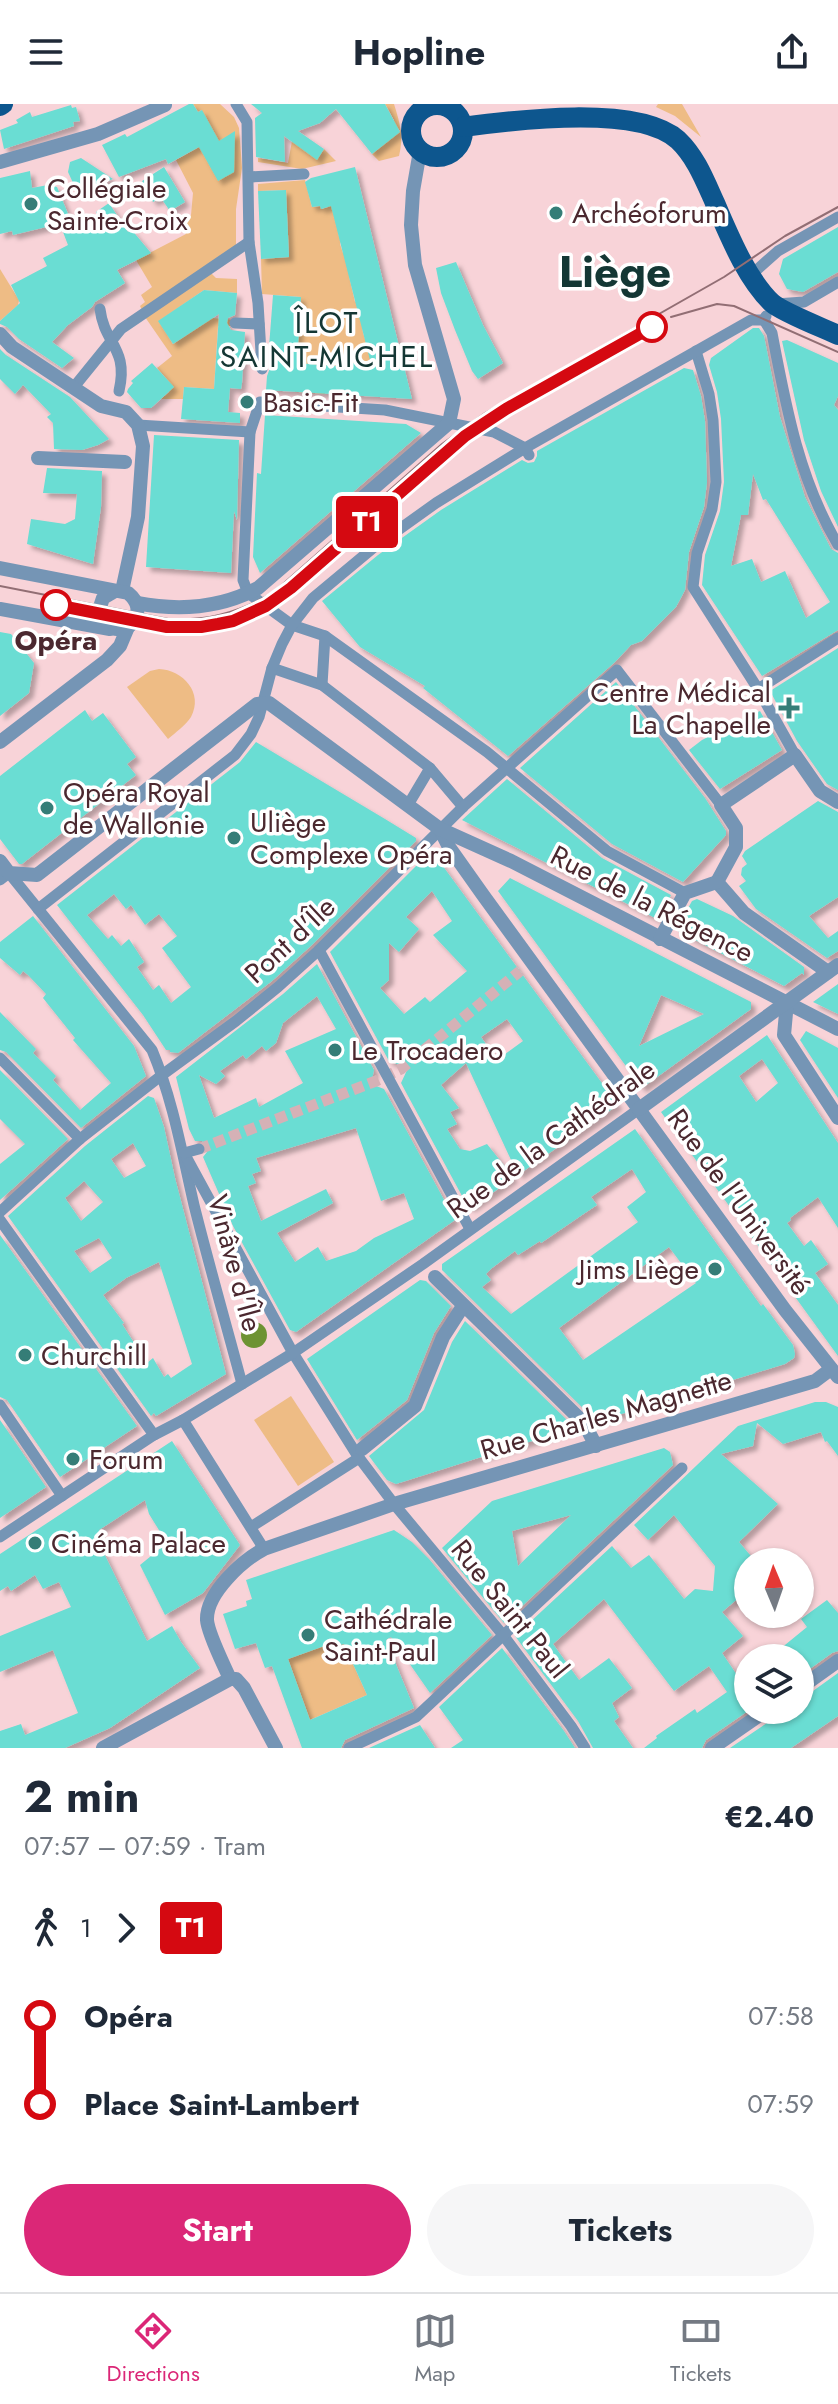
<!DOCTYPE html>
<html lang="en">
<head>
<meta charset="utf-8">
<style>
	:root { --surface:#fff; --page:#f6f6f7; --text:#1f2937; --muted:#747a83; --line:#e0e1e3; --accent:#db2777 }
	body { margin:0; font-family:Jost,sans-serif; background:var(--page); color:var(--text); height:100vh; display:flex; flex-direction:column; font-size:30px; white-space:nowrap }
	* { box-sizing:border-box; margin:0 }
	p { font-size:26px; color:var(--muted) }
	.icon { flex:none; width:44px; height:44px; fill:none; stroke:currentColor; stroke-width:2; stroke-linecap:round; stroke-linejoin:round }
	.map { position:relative; height:1644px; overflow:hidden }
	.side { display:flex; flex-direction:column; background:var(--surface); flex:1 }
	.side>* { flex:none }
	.badge { padding:0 16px; border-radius:6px; font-size:28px; line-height:52px }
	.needle { width:52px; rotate:358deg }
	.controls { position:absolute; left:734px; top:1444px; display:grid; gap:16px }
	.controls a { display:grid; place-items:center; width:80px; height:80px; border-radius:50%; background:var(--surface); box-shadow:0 2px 6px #0004; font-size:40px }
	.map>.badge { position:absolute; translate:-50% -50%; box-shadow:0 0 0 4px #fff }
	.legs { display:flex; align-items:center; gap:12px; height:88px; padding:0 24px; font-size:26px }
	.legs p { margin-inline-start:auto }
	.headline { display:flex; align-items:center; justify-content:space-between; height:136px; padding:0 24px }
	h1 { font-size:44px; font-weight:700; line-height:60px }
	.button { display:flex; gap:16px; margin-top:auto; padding:16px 24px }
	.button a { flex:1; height:92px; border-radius:48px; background:var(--accent); color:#fff; font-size:32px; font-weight:700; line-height:92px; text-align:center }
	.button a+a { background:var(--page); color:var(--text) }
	ul { padding:0 24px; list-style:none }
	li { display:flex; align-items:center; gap:28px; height:88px; font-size:30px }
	li i { display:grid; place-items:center; width:12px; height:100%; margin:0 10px; background:currentColor }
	li i::after { content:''; width:20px; height:20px; margin:-10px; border:6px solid; border-radius:50%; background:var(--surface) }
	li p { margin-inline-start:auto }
	li:first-child i { background:linear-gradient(#0000 50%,currentColor 0) }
	li:last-child i { background:linear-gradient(currentColor 50%,#0000 0) }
	header { display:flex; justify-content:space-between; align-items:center; height:104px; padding:0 24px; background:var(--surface); font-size:36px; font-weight:700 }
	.dock { display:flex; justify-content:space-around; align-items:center; height:112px; border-top:2px solid var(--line); background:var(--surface); font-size:22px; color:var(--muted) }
	.dock a { display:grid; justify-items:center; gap:4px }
	.dock .current { color:var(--accent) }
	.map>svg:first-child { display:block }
	.green { fill:#eebc85 }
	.water { fill:#6d9332 }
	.building { fill:#6addd3; fill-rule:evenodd; filter:url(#shadow) }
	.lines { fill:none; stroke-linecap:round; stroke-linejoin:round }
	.pedestrian-tunnel { stroke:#d5b1b6; stroke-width:11; stroke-dasharray:11 5.5; stroke-linecap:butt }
	.pedestrian { stroke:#7595b5; stroke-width:11 }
	.minor { stroke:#7595b5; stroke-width:14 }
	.primary { stroke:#0d568e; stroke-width:20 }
	.tram { stroke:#926e74; stroke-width:2 }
	.line-1-casing { stroke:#fff; stroke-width:18 }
	.line-1 { stroke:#d50911; stroke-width:12 }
	.poi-dot { fill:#357d77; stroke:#fff; stroke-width:3 }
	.stop-1-dot { fill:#fff; stroke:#d50911; stroke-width:4 }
	.labels { text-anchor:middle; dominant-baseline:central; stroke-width:7; stroke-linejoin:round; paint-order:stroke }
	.poi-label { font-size:28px; fill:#4b282f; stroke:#fff; text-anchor:start }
	.stop-label { font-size:28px; font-weight:bold; fill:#4b282f; stroke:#fff }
	.street-label { font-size:28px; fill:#4b282f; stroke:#fff }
	.neighbourhood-label { font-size:30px; letter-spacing:2px; fill:#143734; stroke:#fff }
	.town-label { font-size:44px; font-weight:bold; fill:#143734; stroke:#fff }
</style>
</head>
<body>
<header><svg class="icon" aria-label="menu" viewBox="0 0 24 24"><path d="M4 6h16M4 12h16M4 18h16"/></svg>Hopline<svg class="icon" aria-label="share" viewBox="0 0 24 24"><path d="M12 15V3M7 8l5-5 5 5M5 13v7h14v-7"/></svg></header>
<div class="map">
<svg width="838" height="1644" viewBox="0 0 838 1644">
	<defs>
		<filter id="shadow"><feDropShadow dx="4.5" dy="4.5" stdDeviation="2" flood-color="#0004"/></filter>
	</defs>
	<rect width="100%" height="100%" fill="#f8d3d8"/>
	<g class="green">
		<path d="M193,0H220L234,13L239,24L242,64L236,105V142L142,206L140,202L145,198L141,191L152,183L136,156L186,130L181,122L183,121L182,117L191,111L193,89L176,56L199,43L202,6L198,8Z"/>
		<path d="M385,0H394C400,19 404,33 399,52L379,57L372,50L400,27L392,17L394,16Z"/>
		<path d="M658,0H682L701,33L675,12L656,3Z"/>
		<path d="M294,26L317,55L324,45L336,57L302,65L258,58V54L288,59Z"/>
		<path d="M305,76L312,103L320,102L322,105L328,103V99L334,98L339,133H342L340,140L343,149H347L352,171L349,172L355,198L359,197L363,229L375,264L328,262L325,290L295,288L301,193L262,190L261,155L289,153L286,86L258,87V80Z"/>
		<path d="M0,165L19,196L18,201L0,217Z"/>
		<path d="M211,169L216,174L237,175V189L204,186L159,217L173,240L212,214L235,216V222H218L214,285L184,283L183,295H161L169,288L170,279L157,264L172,252L145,213Z"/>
		<path d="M159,565C183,566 204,589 191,613C185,622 176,628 168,635L127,583L150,567Z"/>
		<path d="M291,1292L334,1358L298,1382L254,1316Z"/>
		<path d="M338,1537L340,1541L344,1540L367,1591L310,1616L288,1555Z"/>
	</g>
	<circle class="water" cx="254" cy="1231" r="13"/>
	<g class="building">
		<path d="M189,0H193L198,8L202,6L219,37L235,27L234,68L218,77L199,43L168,60L166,55L119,73L102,41L125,30L127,33Z"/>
		<path d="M251,0H385L400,28L372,50L336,5L320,19L298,27L324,45L317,56L284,32L285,58L256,53L255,14L262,9Z"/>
		<path d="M71,1L72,4L76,3L80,17L73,18L74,22L4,45L0,26L18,19L16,16L30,8L32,13Z"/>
		<path d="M81,54L113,75L82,87L74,81L68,68L70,58Z"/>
		<path d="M164,63L185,98L170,107L161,94L153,98L142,77Z"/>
		<path d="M355,63L412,295L266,286L267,272L270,264L269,243L273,191L301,193L297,259L337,262V258L371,260L331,102L321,105L320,102L312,103L305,78L311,74Z"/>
		<path d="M30,67L32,84L48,81L57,83L71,117L13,131L12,127L0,130V74Z"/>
		<path d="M286,86L289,153L261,155L258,87Z"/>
		<path d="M109,99L128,128L131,125L151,149L117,166L125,179L95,198L92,203L68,221L52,238L74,254L62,264L19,235L7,223L0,220V217L20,199L11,181L47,162L43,154L68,141L63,128L98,112L96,108Z"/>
		<path d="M838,123V168L803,188L787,185L779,170L783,155Z"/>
		<path d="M456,158L483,221L503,259L478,275L472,267L455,226L441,189L436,164Z"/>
		<path d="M204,186L237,189L235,211L228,214L227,219L231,226L245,228L242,279L241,285L230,284L228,308L240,309V319L181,315L184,283L214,285L219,210L173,240L158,217Z"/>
		<path d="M753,224H759L764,232L780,313L805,393L831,445L838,449V526L762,572L702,481L705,451L720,407L724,378L721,315L717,288L709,261L711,254ZM753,370L763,396L766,395L830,498L806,514L785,467L761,478L752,455L731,462L741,411H748Z"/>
		<path d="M787,236L838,259V292L834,301L838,306V423L821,387L804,336L782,237Z"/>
		<path d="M0,245L6,251L70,293L109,335L98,341L82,346L54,345L53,319L47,313L51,310L23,281L15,290L0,275Z"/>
		<path d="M152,259L174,283L151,304H141L127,288L128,285L133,279L131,277Z"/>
		<path d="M684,264L693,266L701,292L705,317L707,378L704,403L689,448L685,486L676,503L642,537L631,541L615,558L508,652L423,584L425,582L360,543L322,497L378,451L441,406L522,356L528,359L534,358L537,352V347Z"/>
		<path d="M265,311L406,320L421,329L260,469L253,453L257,369L261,370Z"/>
		<path d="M154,331L239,336L237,416L234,407L231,469L146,463Z"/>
		<path d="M47,364L102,367L101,403L93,460L27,440L31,415L65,420L75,415L77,390L43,389Z"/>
		<path d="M0,528L11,530L34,559L29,589L0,612Z"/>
		<path d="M838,544V686L827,680L797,637L770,587Z"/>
		<path d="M616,578L705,694L726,727V731L683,778L612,740L520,664Z"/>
		<path d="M85,606L92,617L103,609L136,653L127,660L136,671L22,760H19L0,735V672Z"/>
		<path d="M760,607L782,646L720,685L689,646L702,636Z"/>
		<path d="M256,638L385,715L416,734V737L313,840L272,877L178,949L170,948V946H166L143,911L57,801L240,658ZM114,790L126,805L131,801L145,821L159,810L177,832L162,844L191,883L171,899L159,881L153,886L137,863L144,858L129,835L121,842L112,831L108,835L87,811Z"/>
		<path d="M507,675L602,754L671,791L659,816L462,716Z"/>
		<path d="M818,697L838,708V793L809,812L828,834L838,827V847L827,854L756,805L739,782L746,777L741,771L742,764L747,760L742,752L745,747Z"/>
		<path d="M428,750H434L618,1001L518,1071L466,959L441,981L459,1004L450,1008L457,1020L447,1025L460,1045L470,1047L487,1040L514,1074L472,1103H468L401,979L408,964L389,957L330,848ZM432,787L452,817L433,831L467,867L430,898L425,893L404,910L380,884L389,876V839L399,848L419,825L406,813ZM507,915L523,937L497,956L481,933Z"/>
		<path d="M510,774L751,898V905L642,984L498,787ZM661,891L704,910L639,942Z"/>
		<path d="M697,795L733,812L804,863V871L802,869L784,882L676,826L692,797Z"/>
		<path d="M33,812L134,942L146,972L81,1024L6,948L0,946V908L36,945L33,949L56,972L53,976L80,1006L111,979L73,936L75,934L43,894L46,890L28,871L23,867L20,871L0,854V838Z"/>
		<path d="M317,860L374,966L371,980L384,985L455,1116L296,1228L290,1226L233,1122L203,1053L207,1048V1042L202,1037H195L189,1025L176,973L283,890ZM317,892L336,925L285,947L303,979L259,1003L256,994L214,1014L199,971L216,980L225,972L220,967L243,951L246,955L262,942L266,947L276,939L283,919ZM356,1024L381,1097L404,1089L414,1115L374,1134L356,1147L326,1157L318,1143L295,1158L277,1129L333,1099L326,1085L261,1117L248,1082L256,1079L252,1070L261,1067L256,1054Z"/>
		<path d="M838,880V910L813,898Z"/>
		<path d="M806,927L838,944V994L800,936Z"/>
		<path d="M767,931L838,1039V1124L818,1093L790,1114L791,1116L787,1119L804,1142L811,1136L828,1160L815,1169L838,1201V1252L661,1008ZM762,955L778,979L756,998L739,972Z"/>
		<path d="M0,966L68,1035L0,1096V1060L25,1040L0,1015Z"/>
		<path d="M148,992L154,994L164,1023L175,1074L226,1270L156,1312L154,1309L151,1312L8,1112L85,1042ZM133,1039L146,1062L124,1074L111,1055ZM84,1077L103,1098L81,1117L65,1094ZM99,1134L112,1154L90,1169L74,1147ZM159,1158L192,1260L171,1274L168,1270L164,1273L153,1254L147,1259L122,1220L124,1219L103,1191L126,1174Z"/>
		<path d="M635,1025L761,1202L763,1200L793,1241L795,1250L794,1254L785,1260L602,1316L590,1311L442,1166V1160ZM632,1065L646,1088L627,1103L638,1118L511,1210L482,1183L491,1176L486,1170L492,1164L515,1147L518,1151L540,1137L541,1139L582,1111L597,1101L591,1093ZM669,1143L696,1179L583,1256L559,1224Z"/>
		<path d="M0,1131L137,1322L60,1373L7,1296L0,1293Z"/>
		<path d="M420,1176L426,1177L451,1202L434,1229L407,1296L357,1336L307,1255Z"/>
		<path d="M465,1217L569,1318L567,1326L396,1380L387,1376L369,1352L424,1306L452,1238Z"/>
		<path d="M815,1298H826L838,1303V1352L827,1337L825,1338L821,1328L783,1340L757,1319L753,1342L721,1350L778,1400L739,1438L756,1458H748V1486L722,1508L743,1532L722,1549L739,1574L748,1568V1607L706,1636L702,1644H644L657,1634L656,1632L695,1605L697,1609L727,1588L709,1562L674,1587L604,1495L553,1540L579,1576L609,1554L632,1584L612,1599L619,1613L614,1617L633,1644H593L578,1617L515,1532L612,1442L631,1464L649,1451L684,1495L695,1485L713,1487L715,1462L674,1411L648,1436L634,1421L738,1322Z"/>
		<path d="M0,1316L46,1383L0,1414Z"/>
		<path d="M172,1337L240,1441L203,1489L165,1511L140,1461L167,1439L149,1410L145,1396L99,1426L101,1428L95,1431L147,1537L172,1522L181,1538L200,1564L110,1624L65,1644H0V1627L21,1620L25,1631L78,1609L53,1546L0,1568V1532L71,1503L59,1478L43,1485L35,1471L11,1487L8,1482L0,1487V1450Z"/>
		<path d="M664,1344L670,1348L673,1361L504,1519L442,1444L492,1397ZM571,1411L518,1462L512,1427Z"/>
		<path d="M394,1426L412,1438L429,1455L492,1531L430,1589L391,1533L386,1536L414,1604L345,1636L341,1644H302L272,1562L265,1564L256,1539L235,1545L223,1510L247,1502L246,1497L252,1495L246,1476ZM338,1537L340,1541L344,1540L367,1591L310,1616L288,1555Z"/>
		<path d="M827,1496L838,1509V1547L832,1549L800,1572V1554H769L807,1523L801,1515Z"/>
		<path d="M502,1544L564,1627L575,1644H451L463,1636L439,1603Z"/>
		<path d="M838,1569V1612L791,1644H730L786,1606H800V1594L806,1592Z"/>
		<path d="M420,1621L435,1644H369Z"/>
	</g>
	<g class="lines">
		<path class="pedestrian-tunnel" d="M199,1045L376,977L401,965L520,867"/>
		<g class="pedestrian">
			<path d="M236,0L247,18L249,138L258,199L262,265"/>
			<path d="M249,73L304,70"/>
			<path d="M751,171L778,147L838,113"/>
			<path d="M776,200L804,198L838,178"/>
			<path d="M100,205C104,240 129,244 119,287"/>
			<path d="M766,212L764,216L772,229C786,303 799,375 838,441"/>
			<path d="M235,219L259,220"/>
			<path d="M696,247L709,290L713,316L716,378L712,405L697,449L693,483L758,585L795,651"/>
			<path d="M74,283L121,225L249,138"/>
			<path d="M138,321L250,328L260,298L385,306L494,328L525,344L529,351"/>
			<path d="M250,328L243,476L248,489L292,521L325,532L487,648L607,747L685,789"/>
			<path d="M272,564L322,581L430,664L463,703"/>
			<path d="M322,581L325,532"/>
			<path d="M758,585L838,534"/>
			<path d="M408,701L430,664"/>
			<path d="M0,776L9,769L152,946C173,996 182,1049 194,1101C209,1161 226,1220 242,1280"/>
			<path d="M38,805L235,651L251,630L259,613L272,564L282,540L292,521L313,494L373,444L436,399L525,344L751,216H764"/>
			<path d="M319,846L470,1125"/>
			<path d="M0,954L80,1035"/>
			<path d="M184,1049L293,1249L357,1351L394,1400L503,1531L571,1622L585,1644"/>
			<path d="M184,1049L199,1045"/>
			<path d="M0,1108L80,1035L162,971L236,917L278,883L319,846L463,703L617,566L721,701"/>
			<path d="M0,1116L154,1331"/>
			<path d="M0,1301L62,1392"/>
			<path d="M183,1316L264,1445"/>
			<path d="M251,1423L359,1354"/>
			<path d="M0,1433L154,1331L183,1316L293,1249L423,1160L639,1005"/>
			<path d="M349,1644L416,1613L682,1364"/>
		</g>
		<g class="minor">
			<path d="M0,58L98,30L165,1"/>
			<path d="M0,230L12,243L101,302L126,308L138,321L143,342L138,413L122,487"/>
			<path d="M38,354L125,358"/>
			<path d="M0,464L128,489C139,498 140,508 133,519C123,528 114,527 103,519L99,506L103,494L115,487"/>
			<path d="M137,499C179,507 219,505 258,484L449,319L454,295L415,161L411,121L413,87L420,47"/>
			<path d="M0,505L110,525"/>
			<path d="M0,638L107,556L120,542L128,523"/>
			<path d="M440,725L449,743L483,791L785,1206L838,1273"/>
			<path d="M0,757L9,769L37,771L257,600L269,599L440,725L511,757L838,925"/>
			<path d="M717,778L736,743V724L721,701L795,651L820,687L838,698"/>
			<path d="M717,778L744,809L828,868"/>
			<path d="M660,835L685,789L717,778"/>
			<path d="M787,898L784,931L838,1014"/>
			<path d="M639,1005L838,861"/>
			<path d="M435,1173L584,1319L596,1342"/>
			<path d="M362,1345L415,1302L443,1233L463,1202"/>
			<path d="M230,1575C224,1561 208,1530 207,1516C206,1489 243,1456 264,1445L394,1400L815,1277L831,1265"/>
			<path d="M800,1584L838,1557"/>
			<path d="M103,1644L230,1575H236L244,1584L276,1644"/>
			<path d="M712,1644L767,1606"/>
		</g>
		<g class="primary">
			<circle cx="437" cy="27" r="26"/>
			<path d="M0,2L3,0"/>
			<path d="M463,23C514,16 638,0 678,36C696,53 705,77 715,99C729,131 746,174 772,199C782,208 823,224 838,231"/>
		</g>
		<g class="tram">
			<path d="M671,213L717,200L734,202L838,248"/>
			<path d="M0,482L168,515C208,518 242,508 275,487L442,340L485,309L724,173L785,132L838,103"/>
		</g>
	</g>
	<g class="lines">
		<g class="line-1-casing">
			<path id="line-1" d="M56,501L167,523H201L218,520L233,517L266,502L291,484L465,332L506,305L652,223"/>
		</g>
		<use href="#line-1" class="line-1"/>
	</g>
	<g class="poi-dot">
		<circle cx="31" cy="100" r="8"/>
		<circle cx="556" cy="109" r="8"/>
		<circle cx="247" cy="298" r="8"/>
		<path d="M785 592h8v8h8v8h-8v8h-8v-8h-8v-8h8z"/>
		<circle cx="47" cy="704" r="8"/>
		<circle cx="234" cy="734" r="8"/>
		<circle cx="335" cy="946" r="8"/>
		<circle cx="715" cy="1165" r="8"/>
		<circle cx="25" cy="1251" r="8"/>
		<circle cx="73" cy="1355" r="8"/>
		<circle cx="35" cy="1439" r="8"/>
		<circle cx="308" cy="1531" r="8"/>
	</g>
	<g class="stop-1-dot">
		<circle cx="652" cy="223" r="14"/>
		<circle cx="56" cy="501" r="14"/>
	</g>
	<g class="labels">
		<g class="poi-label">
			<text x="47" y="84">Collégiale<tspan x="47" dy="32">Sainte-Croix</tspan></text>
			<text x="572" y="109">Archéoforum</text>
			<text x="263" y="298">Basic-Fit</text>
			<text x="771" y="588" text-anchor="end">Centre Médical<tspan x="771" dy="32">La Chapelle</tspan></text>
			<text x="63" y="688">Opéra Royal<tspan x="63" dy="32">de Wallonie</tspan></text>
			<text x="250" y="718">Uliège<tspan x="250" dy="32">Complexe Opéra</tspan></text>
			<text x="351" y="946">Le Trocadero</text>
			<text x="699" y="1165" text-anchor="end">Jims Liège</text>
			<text x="41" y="1251">Churchill</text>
			<text x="89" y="1355">Forum</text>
			<text x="51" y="1439">Cinéma Palace</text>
			<text x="324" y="1515">Cathédrale<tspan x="324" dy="32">Saint-Paul</tspan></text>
		</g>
		<g class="stop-label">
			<text x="56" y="536">Opéra</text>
		</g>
		<g class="street-label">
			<text transform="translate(652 800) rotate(27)">Rue de la Régence</text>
			<text transform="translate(290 836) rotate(-43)">Pont d'Île</text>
			<text transform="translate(551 1035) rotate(-36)">Rue de la Cathédrale</text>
			<text transform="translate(739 1098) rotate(54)">Rue de l'Université</text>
			<text transform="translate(235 1159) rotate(75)">Vinâve d'Île</text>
			<text transform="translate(606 1311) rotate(-16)">Rue Charles Magnette</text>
			<text transform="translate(510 1505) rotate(51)">Rue Saint Paul</text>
		</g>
		<g class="neighbourhood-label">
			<text x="327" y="218">ÎLOT<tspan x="327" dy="34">SAINT-MICHEL</tspan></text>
		</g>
		<g class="town-label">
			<text x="615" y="168">Liège</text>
		</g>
	</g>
</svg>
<div class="controls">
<a><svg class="needle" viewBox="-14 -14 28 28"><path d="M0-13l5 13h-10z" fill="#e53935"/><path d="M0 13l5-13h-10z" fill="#747a83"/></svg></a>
<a><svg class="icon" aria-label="layers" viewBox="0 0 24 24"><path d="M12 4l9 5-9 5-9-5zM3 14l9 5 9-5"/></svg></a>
</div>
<b class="badge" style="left:367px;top:418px;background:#d50911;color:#fff">T1</b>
</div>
<section class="side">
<div class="headline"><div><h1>2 min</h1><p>07:57 – 07:59 · Tram</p></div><b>€2.40</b></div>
<div class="legs"><svg class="icon" aria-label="walk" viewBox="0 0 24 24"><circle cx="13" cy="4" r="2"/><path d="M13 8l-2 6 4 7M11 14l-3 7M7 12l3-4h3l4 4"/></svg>1<svg class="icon" aria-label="forward" viewBox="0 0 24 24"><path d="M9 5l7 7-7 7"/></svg><b class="badge" style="background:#d50911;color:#fff">T1</b></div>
<ul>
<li><i style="color:#d50911"></i><b>Opéra</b><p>07:58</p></li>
<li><i style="color:#d50911"></i><b>Place Saint-Lambert</b><p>07:59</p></li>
</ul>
<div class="button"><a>Start</a><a>Tickets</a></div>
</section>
<nav class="dock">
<a class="current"><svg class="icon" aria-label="directions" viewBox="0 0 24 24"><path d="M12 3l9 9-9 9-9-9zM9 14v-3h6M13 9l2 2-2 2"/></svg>Directions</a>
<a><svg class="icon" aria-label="map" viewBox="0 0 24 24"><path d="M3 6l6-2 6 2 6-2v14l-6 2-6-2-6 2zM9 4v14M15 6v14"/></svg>Map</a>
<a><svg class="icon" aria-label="tickets" viewBox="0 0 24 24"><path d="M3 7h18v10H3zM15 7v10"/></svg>Tickets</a>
</nav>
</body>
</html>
